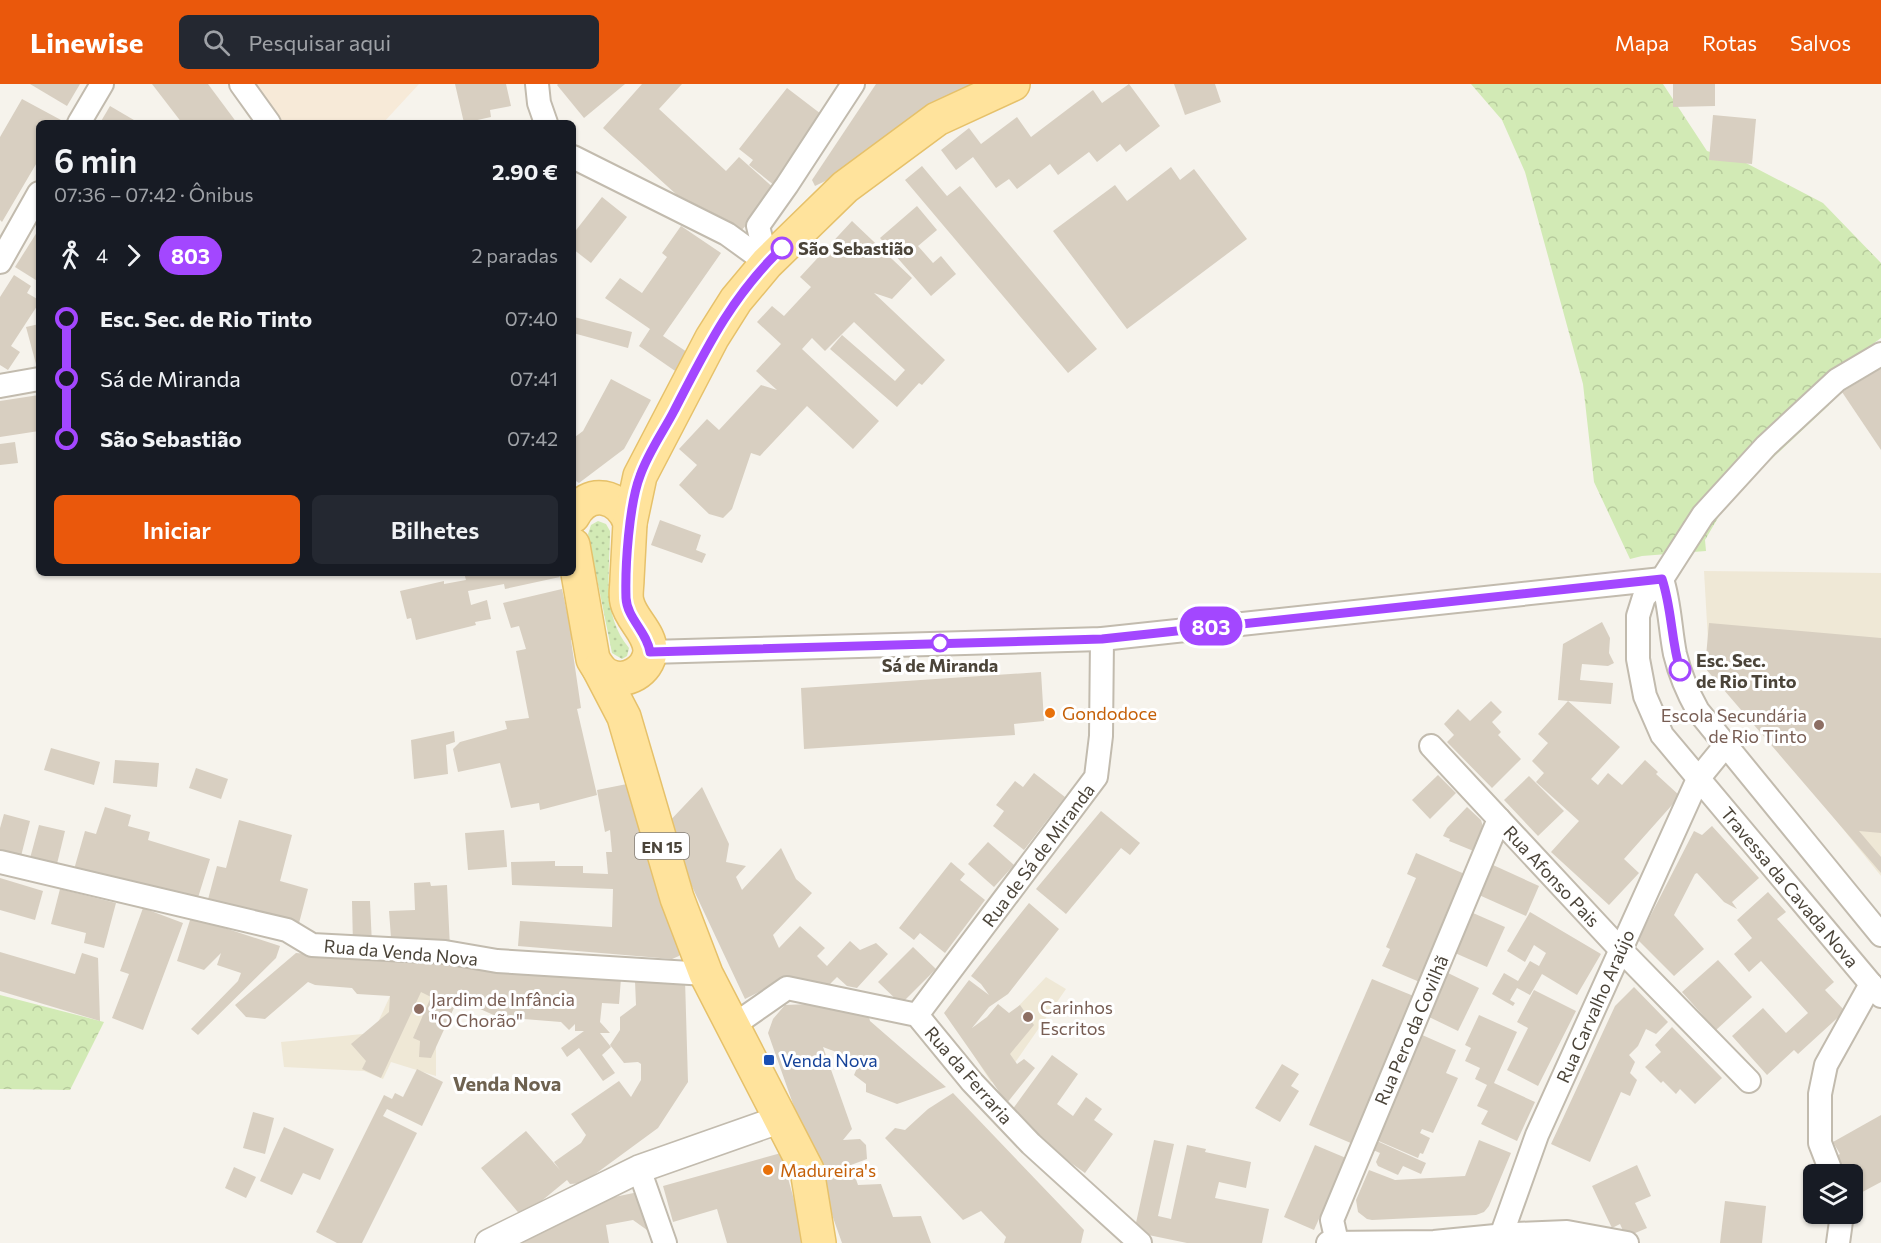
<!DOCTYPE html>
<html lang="pt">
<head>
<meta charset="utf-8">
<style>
	:root { --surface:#171b24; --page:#242831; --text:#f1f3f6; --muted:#9ea1a6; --accent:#ea580c }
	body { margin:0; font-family:Commissioner,sans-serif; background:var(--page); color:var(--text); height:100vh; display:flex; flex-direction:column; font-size:22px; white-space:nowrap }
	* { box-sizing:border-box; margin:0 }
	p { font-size:20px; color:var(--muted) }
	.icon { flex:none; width:33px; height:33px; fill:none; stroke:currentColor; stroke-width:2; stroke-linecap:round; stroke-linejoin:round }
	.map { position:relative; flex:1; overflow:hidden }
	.sheet { position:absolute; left:36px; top:36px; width:540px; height:456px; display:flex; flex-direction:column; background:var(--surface); border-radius:9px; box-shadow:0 2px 4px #0004 }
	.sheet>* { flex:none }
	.badge { padding:0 12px; border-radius:20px; font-size:21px; line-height:39px }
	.buttons { position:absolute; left:1803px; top:1080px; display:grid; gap:12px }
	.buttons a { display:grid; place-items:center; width:60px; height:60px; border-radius:9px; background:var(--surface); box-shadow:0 2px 4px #0004; font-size:30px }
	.map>.badge { position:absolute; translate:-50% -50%; box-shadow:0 0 0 3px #fff }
	.legs { display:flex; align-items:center; gap:9px; height:66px; padding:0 18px; font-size:20px }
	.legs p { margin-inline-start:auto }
	.headline { display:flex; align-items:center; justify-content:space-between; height:102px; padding:0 18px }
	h1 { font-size:33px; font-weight:600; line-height:45px }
	.action { display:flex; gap:12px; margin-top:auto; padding:12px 18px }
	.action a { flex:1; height:69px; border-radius:9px; background:var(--accent); color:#fff; font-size:24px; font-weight:600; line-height:69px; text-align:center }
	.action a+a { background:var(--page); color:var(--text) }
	ul { padding:0 18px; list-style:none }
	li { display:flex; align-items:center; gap:21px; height:60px; font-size:22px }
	li i { display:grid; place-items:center; width:9px; height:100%; margin:0 8px; background:currentColor }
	li i::after { content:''; width:15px; height:15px; margin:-8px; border:4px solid; border-radius:50%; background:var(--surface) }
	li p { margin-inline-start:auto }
	li:first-child i { background:linear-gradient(#0000 50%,currentColor 0) }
	li:last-child i { background:linear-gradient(currentColor 50%,#0000 0) }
	header { display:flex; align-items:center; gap:36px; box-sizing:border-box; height:84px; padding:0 30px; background:var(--accent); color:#fff }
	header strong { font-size:28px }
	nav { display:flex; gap:33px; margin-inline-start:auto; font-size:21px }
	.search { width:420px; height:54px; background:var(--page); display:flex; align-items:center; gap:15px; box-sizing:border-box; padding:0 21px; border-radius:9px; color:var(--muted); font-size:22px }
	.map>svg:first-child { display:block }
	.commercial { fill:#f7ead8 }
	.education { fill:#efe8d6 }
	.grass { fill:url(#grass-dots) }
	.forest { fill:url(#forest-crowns) }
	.building { fill:#d8cfc1 }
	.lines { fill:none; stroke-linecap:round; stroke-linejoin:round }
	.minor-casing { stroke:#c2bbae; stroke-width:26 }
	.tertiary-casing { stroke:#c2bbae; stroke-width:30 }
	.primary-casing { stroke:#e6c16a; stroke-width:36 }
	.minor { stroke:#fff; stroke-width:22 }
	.tertiary { stroke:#fff; stroke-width:27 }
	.primary { stroke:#ffe39c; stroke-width:33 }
	.line-1-casing { stroke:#fff; stroke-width:14 }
	.line-1 { stroke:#a347ff; stroke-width:9 }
	.stop-1-dot { fill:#fff; stroke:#a347ff; stroke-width:3 }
	.food-dot { fill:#e8710a; stroke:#fff; stroke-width:2 }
	.education-dot { fill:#8d6e63; stroke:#fff; stroke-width:2 }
	.transit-dot { fill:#1a4fb4; stroke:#fff; stroke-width:2 }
	.labels { text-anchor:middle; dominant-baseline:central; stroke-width:6; stroke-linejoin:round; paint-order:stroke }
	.shield { fill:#fff; stroke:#817c74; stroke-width:1.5 }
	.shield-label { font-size:16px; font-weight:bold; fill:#4b4439 }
	.stop-label { font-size:18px; font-weight:bold; fill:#4b4439; stroke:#fff; text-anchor:start }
	.food-label { font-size:18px; fill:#c56008; stroke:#fff; text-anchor:start }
	.education-label { font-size:18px; fill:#785e54; stroke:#fff; text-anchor:start }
	.street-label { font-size:18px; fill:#4b4439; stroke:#fff }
	.transit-label { font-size:18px; fill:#164399; stroke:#fff; text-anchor:start }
	.neighbourhood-label { font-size:20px; font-weight:bold; fill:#6e6250; stroke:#fff }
</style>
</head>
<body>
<header>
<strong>Linewise</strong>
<div class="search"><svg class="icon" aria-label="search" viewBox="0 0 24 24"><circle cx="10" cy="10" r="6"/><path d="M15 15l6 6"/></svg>Pesquisar aqui</div>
<nav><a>Mapa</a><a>Rotas</a><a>Salvos</a></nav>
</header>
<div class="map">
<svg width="1881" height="1159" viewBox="0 0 1881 1159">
	<defs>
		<pattern id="grass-dots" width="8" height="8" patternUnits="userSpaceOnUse" patternTransform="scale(1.5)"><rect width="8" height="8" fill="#d2eab5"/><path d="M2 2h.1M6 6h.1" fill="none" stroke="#b6ca9c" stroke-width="1.8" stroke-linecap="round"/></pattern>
		<pattern id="forest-crowns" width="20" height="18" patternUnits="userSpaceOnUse" patternTransform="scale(1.5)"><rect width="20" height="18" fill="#d2eab5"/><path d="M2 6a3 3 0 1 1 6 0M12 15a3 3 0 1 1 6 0" fill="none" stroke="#b6ca9c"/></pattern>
	</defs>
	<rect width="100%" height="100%" fill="#f6f3ec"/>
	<path class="commercial" d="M255,0H419L383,39H282Z"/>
	<g class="education">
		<path d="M1704,487L1881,489V792L1793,683L1709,574Z"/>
		<path d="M404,874L471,885L448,936L436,956V992L391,978L383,995L364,987L284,983L281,958L373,949L391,910Z"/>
		<path d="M1046,893L1066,905L1012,983L991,998L971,967L994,948Z"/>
	</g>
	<path class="grass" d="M598,437L606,440L610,447C610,488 601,530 629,564L627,572L622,575L612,569L588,450L591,441Z"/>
	<g class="forest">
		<path d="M1471,0H1663L1707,67L1746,79L1823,119L1881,179V254L1820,299L1829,321L1729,415L1705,456L1706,467L1642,472L1630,475L1594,398L1583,300L1525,88L1502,36Z"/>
		<path d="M0,911L104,938L70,1006L0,1005Z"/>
	</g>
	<g class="building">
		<path d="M30,0H80L67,22Z"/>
		<path d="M152,0H208L237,39H182Z"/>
		<path d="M455,0H506L511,22L490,26L491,33L464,39Z"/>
		<path d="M558,0H625L584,34L557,1Z"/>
		<path d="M642,0H682L659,25L726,87L739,73L777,107L730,159L603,44Z"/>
		<path d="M876,0H990L881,70L815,102L812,96Z"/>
		<path d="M1129,0L1160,42L1126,68L1120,60L1097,78L1089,68L1058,91L1050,80L1017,105L1009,95L996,104L973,73L956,86L941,66L969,44L981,60L1017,33L1031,53L1093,6L1102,19Z"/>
		<path d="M1174,0H1215L1221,18L1185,31Z"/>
		<path d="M1673,0H1715V22L1673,23Z"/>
		<path d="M787,4L825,33L775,102L749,81L753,76L739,65Z"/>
		<path d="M22,15L61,36L60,39H39V75L2,138L0,136V53Z"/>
		<path d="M110,22L139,39H100Z"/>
		<path d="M1713,31L1756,35L1752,80L1709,76Z"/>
		<path d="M922,82L947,112L960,102L1097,265L1068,289L905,96Z"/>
		<path d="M1171,83L1180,96L1194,85L1247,155L1127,245L1053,147L1115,101L1127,117Z"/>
		<path d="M602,113L627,133L591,179L573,165V150Z"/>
		<path d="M917,122L937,146L918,162L933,179L941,172L956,190L931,212L880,154Z"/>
		<path d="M852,137L912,194L892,215L874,209L945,276L922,301L919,299L897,323L830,265L842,251L895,297L905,286L854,238L825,267L812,254L802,265L879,337L853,365L807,322L760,372L751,369L732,425L723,434L709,430L679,401L697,381L679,365L707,335L719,346L761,301L777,306L756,287L781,260L757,238L772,222L784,232L811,203L800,193Z"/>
		<path d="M681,142L721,169L663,252L693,272L681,291L639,262L650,245L605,214L620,194L642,209L667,173L662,169Z"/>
		<path d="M39,145V198L15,183Z"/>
		<path d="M14,191L31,202L27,209L39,216V219L11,262L20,268L8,286L0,281V213Z"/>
		<path d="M574,233L632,248L628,264L573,249Z"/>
		<path d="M39,240V280H36L26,243Z"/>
		<path d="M1881,284V366L1842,308Z"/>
		<path d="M611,295L651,316L624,365L579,399L573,395V350L575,353L583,347Z"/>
		<path d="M39,311V347L0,353V317Z"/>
		<path d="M15,358L18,379L0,381V360Z"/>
		<path d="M660,436L701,451L696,466L706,470L702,479L651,461Z"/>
		<path d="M464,489H557L560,493L505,505L504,500L468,507L471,521L487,516L491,535L475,538L476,541L416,556L411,534L407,535L400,507L444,497V500L466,496Z"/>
		<path d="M562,505L573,556H571L581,624L577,625L597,711L540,726L539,719L511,724L500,679L458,688L453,665L460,658L507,645L505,637L529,634L516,567L526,565L519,542L511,544L503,519Z"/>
		<path d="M1602,538L1610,554L1609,569L1614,579L1608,582L1582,580L1580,596L1613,599L1611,620L1568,617L1620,663L1591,695L1598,701L1608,689L1622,701L1645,676L1658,688L1656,690L1680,712L1624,775L1639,789L1609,821L1551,768L1579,737L1536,698L1544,689L1532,677L1548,659L1538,650L1568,617L1558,616L1563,560Z"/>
		<path d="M1709,539L1881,554V749L1859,747L1881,773V789L1705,584Z"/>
		<path d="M1041,588L1044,637L1014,640L1015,651L804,665L801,604Z"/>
		<path d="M1491,617L1502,628L1492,638L1501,648L1498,651L1521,675L1492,704L1447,658L1454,651L1444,640L1458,625L1470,637Z"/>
		<path d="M454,647L455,658L446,661L448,690L414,695L411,656Z"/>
		<path d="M51,664L100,678L94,701L44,686Z"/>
		<path d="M115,676L159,679L157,703L113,699Z"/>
		<path d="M196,684L228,695L221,715L189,704Z"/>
		<path d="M1034,689L1065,713L1024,766L993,742L1004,727L996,721L1015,697L1023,703Z"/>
		<path d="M1438,691L1456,709L1430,735L1412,716Z"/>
		<path d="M1529,692L1564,727L1538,752L1504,716Z"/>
		<path d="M632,699L684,865L679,872L672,875L518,862L520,837L612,843L613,805L512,801L511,778L555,777V782H583V789L608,790L606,768H612L610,746L605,748L597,706Z"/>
		<path d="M702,703L729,760L726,778L746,782L736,793L742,806L781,764L796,795L812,809L773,851L779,864L800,842L825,864L817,872L827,882L850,857L860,866L876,859L888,870L857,904L847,902L837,893L826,904L779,898L745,915L664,743Z"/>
		<path d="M105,723L131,731L128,742L150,748L148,756L210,775L196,820L73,789L85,747L96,750Z"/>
		<path d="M1467,723L1481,736L1484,746L1476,768L1449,757L1450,755L1443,752L1447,744Z"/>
		<path d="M1101,727L1140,759L1130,771L1121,764L1066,830L1036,805Z"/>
		<path d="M4,730L30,737L20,776L0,771V744Z"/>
		<path d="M239,736L292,751L280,797L308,805L298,843L207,819L217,782L226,784Z"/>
		<path d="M39,741L65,747L56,784L29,778Z"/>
		<path d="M1712,742L1759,794L1732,818L1737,825L1724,818L1697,789L1695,790L1674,831L1704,865L1674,892L1638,856L1694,747L1702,751Z"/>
		<path d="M504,746L507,783L468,786L465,749Z"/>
		<path d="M988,758L1014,781L994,803L968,780Z"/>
		<path d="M1416,769L1467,791L1422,899L1382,882L1390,865L1386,863L1416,794L1407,790Z"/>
		<path d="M951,778L965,790L960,796L985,816L945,869L920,849L914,856L899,844Z"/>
		<path d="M1493,781L1539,802L1526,832L1479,811Z"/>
		<path d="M0,794L43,807L35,836L0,826Z"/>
		<path d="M430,798L431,802L447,801L450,864L392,867L389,827L415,826L414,799Z"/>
		<path d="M60,805L116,819L104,864L84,859L86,849L51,840Z"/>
		<path d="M1768,808L1786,828L1777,835L1834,898L1825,906L1845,927L1798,970L1794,966L1767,991L1732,952L1763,924L1786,949L1808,929L1761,877L1749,888L1734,870L1752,854L1737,836Z"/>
		<path d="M352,817H370L372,861L353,862Z"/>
		<path d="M1029,819L1059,845L1008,910L989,923L972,944L987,933L998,920L1009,929L1020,921L1034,941L1010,970L1017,980L1024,975L1035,984L1007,1019L944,929L969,896L989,911L981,900L971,892Z"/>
		<path d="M143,824L183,839L143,946L112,934L129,890L120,887Z"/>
		<path d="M1530,828L1601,870L1577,911L1542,890L1530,911L1517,904L1510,916L1515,919L1513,922L1492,910L1504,889L1518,897L1530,877L1539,882L1546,869L1534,861L1525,878L1507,867Z"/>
		<path d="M1473,829L1505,843L1487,883L1455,869Z"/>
		<path d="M191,833L280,862L276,874L198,951L191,945L238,897L241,889L217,881L221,869L204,886L177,877Z"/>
		<path d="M913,863L936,885L901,920L878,898Z"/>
		<path d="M0,868L75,890L82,869L98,874L100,937L0,907Z"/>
		<path d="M296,869L621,894L619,920L602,919L600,938L610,949H600L611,963L602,971L615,989L603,997L579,964L567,973L561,964L584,947H575V940L569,946L561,938L498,933L458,915L431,974L419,973L420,957L413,954L431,913L421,908L381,994L362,985L366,977L351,960L389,928L390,912L357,910L352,904L315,901L308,898L265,935L246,933L235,921Z"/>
		<path d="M1718,876L1752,913L1716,946L1682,908Z"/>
		<path d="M1448,889L1479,904L1458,947L1427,932Z"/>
		<path d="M685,895L688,998L658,1044L583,1099L570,1100L567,1096L522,1133L481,1084L526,1047L560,1086L554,1078L581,1059L586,1051L571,1030L619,997L631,1013L641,996V980L638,978L624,979L610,961L620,946V933L636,921L635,897Z"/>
		<path d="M1372,895L1416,913L1353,1060L1309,1041Z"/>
		<path d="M1634,903L1668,938L1656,950L1646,945L1638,962L1629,971L1635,978L1630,989L1637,996L1630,1012L1621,1008L1590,1078L1551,1060L1615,922Z"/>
		<path d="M1534,906L1576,927L1538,1002L1507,986L1528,944L1517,938Z"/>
		<path d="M834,919L869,933L870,937L946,1003L897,1020L866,1008V1000L854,991L860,977L823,963L852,1045L843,1056L860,1055L866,1061L867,1075L851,1081L858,1101L881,1100L893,1133L921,1132L931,1159H842L768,949L773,935L785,921Z"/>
		<path d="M1479,931L1517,948L1494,999L1535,1018L1517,1057L1481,1040L1488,1027L1477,1022L1487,1001L1475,995L1480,984L1465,977L1471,964L1465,961Z"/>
		<path d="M1672,943L1722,994L1695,1020L1680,1005L1676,1010L1663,997L1661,999L1645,983L1661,968L1655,961Z"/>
		<path d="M1420,950L1456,966L1446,989L1458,994L1433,1049L1422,1045L1420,1049L1430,1054L1423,1070L1420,1069L1418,1074L1374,1055Z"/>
		<path d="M1052,971L1078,990L1057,1020L1073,1032L1086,1013L1102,1025L1094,1036L1113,1050L1085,1089L1007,1033Z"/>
		<path d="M1282,980L1299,990L1291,1002L1299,1007L1280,1038L1255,1024Z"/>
		<path d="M417,985L443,998L422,1042L387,1025L383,1032L417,1049L362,1159H337L316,1148L384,1011L392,1015L395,1009L403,1013Z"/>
		<path d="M953,1009L1084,1146L1081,1159H1004L1006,1153L981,1127L963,1136L885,1054L895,1044L905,1046L928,1025Z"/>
		<path d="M253,1028L274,1034L265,1070L243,1064Z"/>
		<path d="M1881,1031V1098L1853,1113L1852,1090H1840L1831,1075L1840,1070L1833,1058Z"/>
		<path d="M284,1043L334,1065L320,1096L303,1089L292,1111L260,1097Z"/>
		<path d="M1154,1056L1174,1060L1158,1132L1171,1135L1187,1061L1206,1065L1205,1068L1251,1078L1246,1104L1219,1098L1215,1114L1269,1125L1262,1159H1187L1134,1148Z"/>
		<path d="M1479,1056L1511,1069L1489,1122L1484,1128L1476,1131L1372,1136L1367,1135L1358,1128L1356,1116L1369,1086L1395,1096L1465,1092Z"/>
		<path d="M1377,1057L1426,1079L1421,1090L1403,1082L1398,1091L1378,1082L1376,1078L1380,1069L1373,1066Z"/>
		<path d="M1315,1061L1346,1074L1314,1146L1284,1133Z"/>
		<path d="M781,1069L806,1159H727L717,1125L673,1138L663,1102Z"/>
		<path d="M1637,1081L1651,1112L1635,1119L1647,1144L1626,1153L1620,1140L1612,1144L1592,1102Z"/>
		<path d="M234,1083L256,1093L246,1114L225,1104Z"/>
		<path d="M643,1107L657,1140L647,1146L633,1136L606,1141L609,1159H519L586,1119Z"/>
		<path d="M1725,1117L1766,1122L1762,1159H1720Z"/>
	</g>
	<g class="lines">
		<g class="minor-casing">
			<g id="minor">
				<path d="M241,0L269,39"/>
				<path d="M537,0L539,19L546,39"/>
				<path d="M79,39L102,0"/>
				<path d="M573,73L727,150L767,179"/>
				<path d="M0,178L39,109"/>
				<path d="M767,179L758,142L787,101L853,0"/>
				<path d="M1881,270L1837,296L1766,362L1703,431L1662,495L1644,513L1638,532V575L1645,612L1662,651L1881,912"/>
				<path d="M0,302L39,295"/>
				<path d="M1662,495C1670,520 1670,545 1675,570C1680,591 1688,609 1698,627L1881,851"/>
				<path d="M650,568L1102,555L1662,495"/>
				<path d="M1431,662L1620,865L1749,997"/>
				<path d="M0,778L287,846L312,861L445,868L497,877L706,890"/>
				<path d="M917,931L1096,693L1101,652L1102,555"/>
				<path d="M734,941L787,904L917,931L972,998L1031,1060L1140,1159"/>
				<path d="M639,1085L665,1159"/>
				<path d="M1832,1090L1820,1059V1010L1826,981L1871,900"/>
				<path d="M1501,1152L1537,1051L1698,695L1725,662"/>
				<path d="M1337,1158L1332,1136L1499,735"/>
				<path d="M1328,1159L1434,1158L1516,1150L1567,1148L1627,1159"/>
				<path d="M1838,1159L1842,1130"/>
			</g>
		</g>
		<g class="tertiary-casing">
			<path id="tertiary" d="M489,1159L639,1085L781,1035"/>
		</g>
		<g class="primary-casing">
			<g id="primary">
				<path d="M573,432C588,403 621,411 630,439C629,458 628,477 627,495C627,502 625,511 627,518C631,536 651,549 650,568C648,587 626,600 609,592C601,589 597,582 593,575L573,461"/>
				<path d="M630,439L640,392L712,254L736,216L767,179L845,103L937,35L1013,0"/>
				<path d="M599,585L624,633L677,814L706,890L807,1086L819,1159"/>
			</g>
		</g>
		<use href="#minor" class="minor"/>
		<use href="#tertiary" class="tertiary"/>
		<use href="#primary" class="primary"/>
	</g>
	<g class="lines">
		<g class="line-1-casing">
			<path id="line-1" d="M782,164C731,213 706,265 674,327C663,348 648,369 640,392C629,421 625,482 626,514C627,534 647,548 650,568L1102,555L1662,495C1672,525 1671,556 1680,586"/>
		</g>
		<use href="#line-1" class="line-1"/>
	</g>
	<g class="stop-1-dot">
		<circle cx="782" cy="164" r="10"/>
		<circle cx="940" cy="559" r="8"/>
		<circle cx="1680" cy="586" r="10"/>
	</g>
	<g class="food-dot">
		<circle cx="1050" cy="629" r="6"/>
		<circle cx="768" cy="1086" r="6"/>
	</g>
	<g class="education-dot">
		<circle cx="1819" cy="641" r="6"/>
		<circle cx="419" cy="925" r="6"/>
		<circle cx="1028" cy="933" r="6"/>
	</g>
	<rect class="transit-dot" x="763" y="970" width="12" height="12" rx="3"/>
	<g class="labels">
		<rect class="shield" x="635" y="749" width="54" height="26" rx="4.5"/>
		<g class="shield-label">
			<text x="662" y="762">EN 15</text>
		</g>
		<g class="stop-label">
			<text x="798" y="164">São Sebastião</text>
			<text x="1696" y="576">Esc. Sec.<tspan x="1696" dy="21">de Rio Tinto</tspan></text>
			<text x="940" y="581" text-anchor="middle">Sá de Miranda</text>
		</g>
		<g class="food-label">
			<text x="1062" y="629">Gondodoce</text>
			<text x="780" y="1086">Madureira's</text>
		</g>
		<g class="education-label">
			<text x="1807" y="631" text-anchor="end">Escola Secundária<tspan x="1807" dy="21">de Rio Tinto</tspan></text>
			<text x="431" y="915">Jardim de Infância<tspan x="431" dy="21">"O Chorão"</tspan></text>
			<text x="1040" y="923">Carinhos<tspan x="1040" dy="21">Escritos</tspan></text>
		</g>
		<g class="street-label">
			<text transform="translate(1038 771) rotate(-53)">Rua de Sá de Miranda</text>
			<text transform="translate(1552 792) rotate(47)">Rua Afonso Pais</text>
			<text transform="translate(1790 803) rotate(50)">Travessa da Cavada Nova</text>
			<text transform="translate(401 868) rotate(5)">Rua da Venda Nova</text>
			<text transform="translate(1595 922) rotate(-66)">Rua Carvalho Araújo</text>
			<text transform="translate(1411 946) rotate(-67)">Rua Pero da Covilhã</text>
			<text transform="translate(969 991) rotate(49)">Rua da Ferraria</text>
		</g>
		<g class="transit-label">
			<text x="781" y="976">Venda Nova</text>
		</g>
		<g class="neighbourhood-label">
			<text x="507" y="999">Venda Nova</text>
		</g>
	</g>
</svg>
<div class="buttons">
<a><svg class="icon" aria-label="layers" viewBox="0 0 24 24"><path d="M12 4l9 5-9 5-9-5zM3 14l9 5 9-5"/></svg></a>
</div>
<b class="badge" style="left:1211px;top:542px;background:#a347ff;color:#fff">803</b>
<section class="sheet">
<div class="headline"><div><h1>6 min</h1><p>07:36 – 07:42 · Ônibus</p></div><b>2.90 €</b></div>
<div class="legs"><svg class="icon" aria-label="walk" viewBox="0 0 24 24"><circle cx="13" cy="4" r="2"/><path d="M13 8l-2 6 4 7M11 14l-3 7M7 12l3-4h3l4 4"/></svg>4<svg class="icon" aria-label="forward" viewBox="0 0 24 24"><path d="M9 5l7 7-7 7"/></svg><b class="badge" style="background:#a347ff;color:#fff">803</b><p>2 paradas</p></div>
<ul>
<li><i style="color:#a347ff"></i><b>Esc. Sec. de Rio Tinto</b><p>07:40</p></li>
<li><i style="color:#a347ff"></i><span>Sá de Miranda</span><p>07:41</p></li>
<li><i style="color:#a347ff"></i><b>São Sebastião</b><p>07:42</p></li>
</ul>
<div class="action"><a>Iniciar</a><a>Bilhetes</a></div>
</section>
</div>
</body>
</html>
